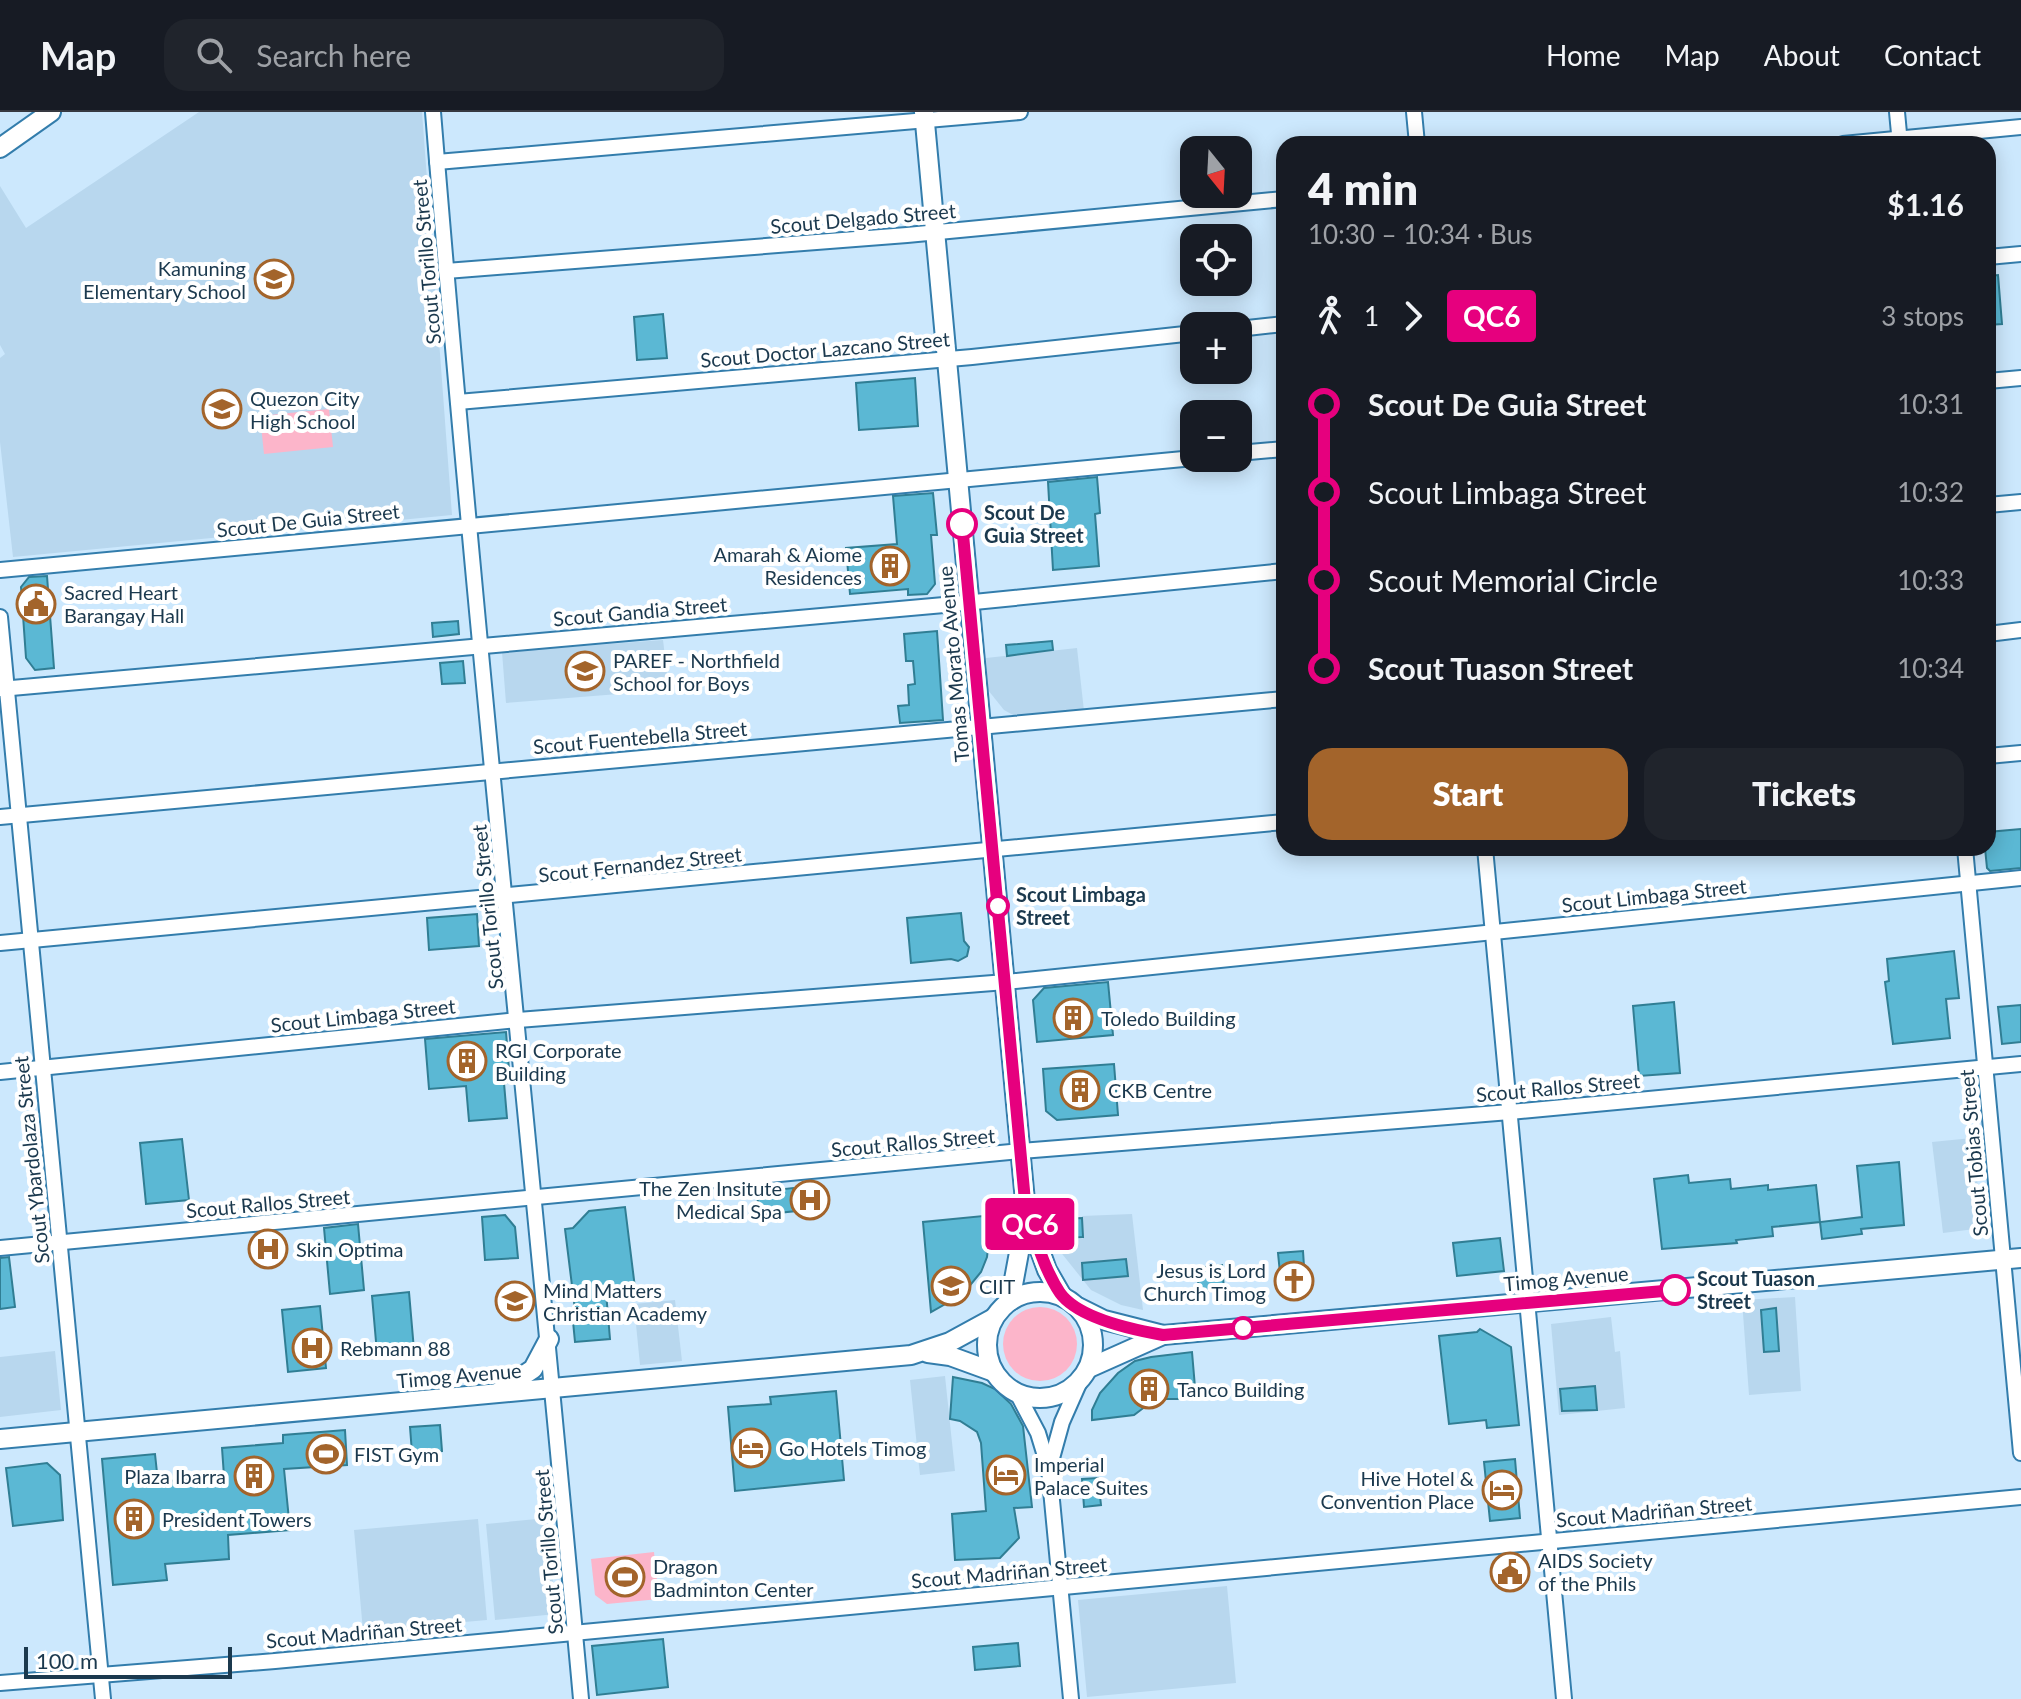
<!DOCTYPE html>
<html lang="en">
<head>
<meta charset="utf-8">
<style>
	:root { --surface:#171b24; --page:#20242c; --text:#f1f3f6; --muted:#9ea1a6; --line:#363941; --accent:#a3642b }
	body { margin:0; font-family:Lato,sans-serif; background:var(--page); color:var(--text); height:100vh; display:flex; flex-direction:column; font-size:30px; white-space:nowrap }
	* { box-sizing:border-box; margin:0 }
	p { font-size:26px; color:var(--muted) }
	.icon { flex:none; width:44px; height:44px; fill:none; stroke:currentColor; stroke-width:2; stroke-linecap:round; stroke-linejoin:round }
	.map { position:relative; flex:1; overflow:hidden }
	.sheet { position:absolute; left:1276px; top:24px; width:720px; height:720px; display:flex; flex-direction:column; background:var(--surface); border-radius:24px; box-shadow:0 4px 20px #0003 }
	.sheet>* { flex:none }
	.badge { padding:0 16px; border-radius:6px; font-size:28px; line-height:52px }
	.needle { width:52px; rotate:162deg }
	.tools { position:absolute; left:1180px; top:24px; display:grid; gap:16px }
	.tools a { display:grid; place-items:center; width:72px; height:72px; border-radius:16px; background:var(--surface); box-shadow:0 4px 20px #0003; font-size:40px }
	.scale { position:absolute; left:24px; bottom:20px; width:208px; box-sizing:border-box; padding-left:8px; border:4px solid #1b394e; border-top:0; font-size:22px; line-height:28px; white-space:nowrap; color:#1b394e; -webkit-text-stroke:6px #fff; paint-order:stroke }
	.map>.badge { position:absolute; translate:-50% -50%; box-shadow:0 0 0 4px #fff }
	.legs { display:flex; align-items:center; gap:12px; height:88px; padding:0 32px; font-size:26px }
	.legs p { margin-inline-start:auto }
	.head { display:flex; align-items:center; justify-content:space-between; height:136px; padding:0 32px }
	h1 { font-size:44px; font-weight:800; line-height:60px }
	.primary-button { display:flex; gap:16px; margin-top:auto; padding:16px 32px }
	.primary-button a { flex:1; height:92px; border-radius:24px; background:var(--accent); color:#fff; font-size:32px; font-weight:800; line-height:92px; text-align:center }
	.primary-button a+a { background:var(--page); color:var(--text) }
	ul { padding:0 32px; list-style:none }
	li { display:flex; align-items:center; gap:28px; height:88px; font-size:30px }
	li i { display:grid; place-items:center; width:12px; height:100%; margin:0 10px; background:currentColor }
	li i::after { content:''; width:20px; height:20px; margin:-10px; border:6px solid; border-radius:50%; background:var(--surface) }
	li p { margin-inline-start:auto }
	li:first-child i { background:linear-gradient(#0000 50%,currentColor 0) }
	li:last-child i { background:linear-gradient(currentColor 50%,#0000 0) }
	header { display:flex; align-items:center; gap:48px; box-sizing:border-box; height:112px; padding:0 40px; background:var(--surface); border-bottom:2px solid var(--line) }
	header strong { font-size:38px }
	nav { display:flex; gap:44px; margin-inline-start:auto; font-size:28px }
	.search { width:560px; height:72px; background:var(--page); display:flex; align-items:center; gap:20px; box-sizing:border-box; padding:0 28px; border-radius:24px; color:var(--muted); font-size:30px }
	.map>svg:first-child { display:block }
	.built { fill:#b8d7ee }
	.green { fill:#fcb5ca }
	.building { fill:#5bb8d4; stroke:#307e94; stroke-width:2 }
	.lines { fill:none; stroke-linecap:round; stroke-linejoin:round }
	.minor-casing { stroke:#337dac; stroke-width:18 }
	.major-casing { stroke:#337dac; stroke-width:22 }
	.minor { stroke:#fff; stroke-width:14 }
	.major { stroke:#fff; stroke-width:18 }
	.line-1-casing { stroke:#fff; stroke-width:18 }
	.line-1 { stroke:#e6007e; stroke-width:12 }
	.stop-1-dot { fill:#fff; stroke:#e6007e; stroke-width:4 }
	.labels { text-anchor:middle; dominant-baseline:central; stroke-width:8; stroke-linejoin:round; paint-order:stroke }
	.street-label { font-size:20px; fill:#1b394e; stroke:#fff }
	.poi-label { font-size:20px; fill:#1b394e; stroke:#fff; text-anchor:start }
	.stop-label { font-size:20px; font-weight:bold; fill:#1b394e; stroke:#fff; text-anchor:start }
</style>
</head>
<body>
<header>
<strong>Map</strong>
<div class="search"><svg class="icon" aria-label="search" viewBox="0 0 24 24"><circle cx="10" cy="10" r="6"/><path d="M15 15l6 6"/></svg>Search here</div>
<nav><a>Home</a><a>Map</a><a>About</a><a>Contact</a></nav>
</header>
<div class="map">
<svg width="2021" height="1587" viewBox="0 0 2021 1587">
	<rect width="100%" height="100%" fill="#cce8fd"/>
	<g class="built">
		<path d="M199,0H422L452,403L13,445L0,330V246L5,242L0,233V74L26,116Z"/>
		<path d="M663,528L669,578L506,591L502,540Z"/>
		<path d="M1077,536L1084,599L1024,609L1004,598L988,578L986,546Z"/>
		<path d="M1972,1026L1983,1116L1943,1121L1932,1030Z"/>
		<path d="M1132,1102L1143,1198L1121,1193L1091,1178L1051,1128L1083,1127L1082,1104Z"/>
		<path d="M1795,1185L1801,1279L1749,1283L1742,1188Z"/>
		<path d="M675,1188L682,1249L640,1253L634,1192Z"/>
		<path d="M1611,1205L1615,1240L1620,1239L1625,1296L1559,1303L1551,1212Z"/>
		<path d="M55,1239L61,1298L0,1305V1245Z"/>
		<path d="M945,1264L955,1359L920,1363L910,1268Z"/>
		<path d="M547,1406L556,1502L495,1508L486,1412Z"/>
		<path d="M478,1407L487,1508L363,1519L354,1418Z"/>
		<path d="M1227,1474L1236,1571L1087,1585L1078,1488Z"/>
	</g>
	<g class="green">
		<path d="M329,297L333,335L264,342L260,304Z"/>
		<circle cx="1040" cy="1232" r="37"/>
		<path d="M654,1440L659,1487L607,1492L595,1483L591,1447Z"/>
	</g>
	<g class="building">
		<path d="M1998,163L2002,212L1988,213V164Z"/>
		<path d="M663,202L667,246L637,248L634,205Z"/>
		<path d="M915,266L918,314L859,318L856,271Z"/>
		<path d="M1097,365L1100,401L1095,402L1099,454L1053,458L1048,370Z"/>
		<path d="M933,381L937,423H931L935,472L927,482L908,483V477L850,482L846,436L897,432L893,384Z"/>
		<path d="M47,464L54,556L35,558L26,546L21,475L29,465Z"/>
		<path d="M458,509L459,522L433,525L432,511Z"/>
		<path d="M937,519L943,608L900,611L898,594L909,593L908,573L915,572L913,549H906L904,522Z"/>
		<path d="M1052,529L1053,538L1007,544L1006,533Z"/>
		<path d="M463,549L465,571L442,572L440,551Z"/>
		<path d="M2021,717V756L1990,759L1987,756L1985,736H1988V720Z"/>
		<path d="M961,801L964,829L969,835L967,844L958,849L951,847L911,851L907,806Z"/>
		<path d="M477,802L479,834L429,838L427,806Z"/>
		<path d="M1954,839L1959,886L1946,887L1950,926L1893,932L1885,870L1889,869L1887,847Z"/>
		<path d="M1108,870L1113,923L1037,930L1033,888L1044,876Z"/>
		<path d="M1674,890L1680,961L1639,964L1633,894Z"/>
		<path d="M2021,893V930L2002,932L1998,895Z"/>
		<path d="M506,920L510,970L504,971L507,1006L469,1009L466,974L429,977L425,927Z"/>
		<path d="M1114,952L1118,1003L1057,1008L1046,999L1043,957Z"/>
		<path d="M182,1027L189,1088L146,1092L140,1031Z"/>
		<path d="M1899,1050L1904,1113L1861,1117L1862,1122L1822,1127L1820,1110L1862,1105L1857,1054Z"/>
		<path d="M1688,1063L1689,1071L1730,1067L1731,1077L1768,1073V1078L1816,1073L1820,1110L1772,1115L1773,1124L1736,1128L1737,1131L1662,1137L1654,1067Z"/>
		<path d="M793,1076L796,1099L759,1103L757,1080Z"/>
		<path d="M625,1095L635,1176L606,1180L610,1227L575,1230L572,1199L575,1198L565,1117L573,1116L589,1099Z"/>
		<path d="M505,1103L515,1115L518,1146L485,1148L482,1105Z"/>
		<path d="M983,1104L985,1127H989L987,1145L981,1160L963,1182L931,1200L923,1110Z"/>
		<path d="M1082,1106L1083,1125L1064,1126L1059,1121L1058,1107Z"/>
		<path d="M358,1112L364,1178L330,1182L324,1116Z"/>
		<path d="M1500,1126L1504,1159L1457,1164L1453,1131Z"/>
		<path d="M1303,1139L1305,1170L1281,1171L1278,1141Z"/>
		<path d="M9,1145L15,1195L0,1197V1146Z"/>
		<path d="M1126,1147L1128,1164L1083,1168L1082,1151Z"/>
		<path d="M1222,1153L1224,1177L1199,1180L1197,1156Z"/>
		<path d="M409,1180L414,1238L377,1241L372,1184Z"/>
		<path d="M320,1194L326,1256L288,1260L282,1198Z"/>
		<path d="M1776,1196L1779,1239L1764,1240L1761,1198Z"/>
		<path d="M1480,1217L1511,1235L1519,1313L1487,1316L1486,1308L1449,1312L1439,1224L1477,1220Z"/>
		<path d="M1192,1240L1196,1287H1162L1146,1294L1134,1303L1092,1308V1298L1100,1281L1118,1261L1135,1249L1151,1245Z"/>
		<path d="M953,1265L982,1271L995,1277L1011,1292L1023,1314L1032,1395L1014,1396L1019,1426L1000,1446L955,1448L952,1402L986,1399L981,1331L977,1320L960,1309L950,1307Z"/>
		<path d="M1595,1274L1597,1298L1562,1299L1560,1277Z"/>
		<path d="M836,1279L844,1368L735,1379L728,1295L771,1292L770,1285Z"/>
		<path d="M440,1313L442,1339L412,1341L410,1315Z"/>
		<path d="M345,1318L347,1353L284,1357L290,1418L228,1423L229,1447L165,1452L167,1468L113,1473L102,1347L155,1342L158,1370L224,1364L222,1336L283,1331V1323Z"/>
		<path d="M1515,1347L1520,1406L1490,1409L1484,1350Z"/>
		<path d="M47,1351L60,1363L63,1408L13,1414L6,1356Z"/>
		<path d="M1098,1366L1101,1393L1084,1395L1082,1367Z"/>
		<path d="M663,1527L668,1575L597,1583L592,1534Z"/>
		<path d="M1018,1531L1020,1554L975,1558L973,1535Z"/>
	</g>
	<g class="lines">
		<g class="minor-casing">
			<g id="minor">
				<path d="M433,0C476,529 533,1058 581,1587"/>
				<path d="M1414,0L1417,32"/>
				<path d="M1897,0L1900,32"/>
				<path d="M1843,32L2021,15"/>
				<path d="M437,50L1020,0"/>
				<path d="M1988,145L2021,142"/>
				<path d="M446,159L907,123L1284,87"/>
				<path d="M1238,217L1284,212"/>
				<path d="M1988,269L2021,266"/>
				<path d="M458,290L972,245L1194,221"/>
				<path d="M1238,341L1284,337"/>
				<path d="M1988,393L2021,390"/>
				<path d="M0,458L1194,346"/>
				<path d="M0,505L103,1587"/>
				<path d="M1988,522L2021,518"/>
				<path d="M0,577L944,493L1284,459"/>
				<path d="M1988,644L2021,641"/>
				<path d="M0,705L1284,587"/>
				<path d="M1485,736L1564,1587"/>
				<path d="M1965,736L2021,1341"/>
				<path d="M0,831L1284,710"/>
				<path d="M0,960L518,908L1006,870L2021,766"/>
				<path d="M0,1136L1021,1039L1510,1000L2021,952"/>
				<path d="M1017,1281L1038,1321L1049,1357L1071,1587"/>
				<path d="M1049,1357L1062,1310L1081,1267"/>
				<path d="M0,1571L275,1549L2021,1385"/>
			</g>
		</g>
		<g class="major-casing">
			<g id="major">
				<path d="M924,0L1026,1100L1047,1158L1062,1184"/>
				<path d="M0,36L51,0"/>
				<circle cx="1040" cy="1233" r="53"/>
				<path d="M1010,1189L1026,1103"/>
				<path d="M1078,1195L1104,1208L1163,1223L2021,1146"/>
				<path d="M928,1241L950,1244L994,1260"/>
				<path d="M1089,1256L1163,1223"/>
				<path d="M500,1279L533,1257L549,1227"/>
				<path d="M0,1327L911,1243L950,1230L994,1206"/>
			</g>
		</g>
		<use href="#minor" class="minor"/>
		<use href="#major" class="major"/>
	</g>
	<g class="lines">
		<g class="line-1-casing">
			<path id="line-1" d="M962,412L1026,1100C1036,1127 1044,1157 1060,1181C1079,1207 1134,1218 1163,1223L1675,1178"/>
		</g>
		<use href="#line-1" class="line-1"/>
	</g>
	<defs>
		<g id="school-ring" transform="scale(2)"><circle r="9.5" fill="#fff" stroke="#a3642b" stroke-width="1.5"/><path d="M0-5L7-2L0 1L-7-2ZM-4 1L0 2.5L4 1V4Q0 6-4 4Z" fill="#a3642b"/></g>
		<g id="building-ring" transform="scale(2)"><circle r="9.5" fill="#fff" stroke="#a3642b" stroke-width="1.5"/><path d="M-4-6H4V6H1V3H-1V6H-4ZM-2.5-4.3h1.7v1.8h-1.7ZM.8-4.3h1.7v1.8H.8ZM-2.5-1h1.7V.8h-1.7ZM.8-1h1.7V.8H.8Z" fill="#a3642b"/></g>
		<g id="civic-ring" transform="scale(2)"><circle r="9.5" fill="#fff" stroke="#a3642b" stroke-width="1.5"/><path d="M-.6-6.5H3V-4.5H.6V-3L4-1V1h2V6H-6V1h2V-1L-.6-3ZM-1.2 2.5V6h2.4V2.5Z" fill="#a3642b"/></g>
		<g id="hospital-ring" transform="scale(2)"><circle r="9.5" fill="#fff" stroke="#a3642b" stroke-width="1.5"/><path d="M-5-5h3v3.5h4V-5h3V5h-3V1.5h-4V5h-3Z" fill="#a3642b"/></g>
		<g id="church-ring" transform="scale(2)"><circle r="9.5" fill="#fff" stroke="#a3642b" stroke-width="1.5"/><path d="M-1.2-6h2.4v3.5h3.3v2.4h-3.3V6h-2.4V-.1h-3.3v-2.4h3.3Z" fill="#a3642b"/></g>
		<g id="university-ring" transform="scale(2)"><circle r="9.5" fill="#fff" stroke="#a3642b" stroke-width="1.5"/><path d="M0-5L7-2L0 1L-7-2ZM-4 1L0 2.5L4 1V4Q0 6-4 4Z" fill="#a3642b"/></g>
		<g id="hotel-ring" transform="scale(2)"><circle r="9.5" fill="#fff" stroke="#a3642b" stroke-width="1.5"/><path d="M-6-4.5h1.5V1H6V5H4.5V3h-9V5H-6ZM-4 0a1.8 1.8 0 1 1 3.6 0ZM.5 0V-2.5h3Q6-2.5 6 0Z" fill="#a3642b"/></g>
		<g id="stadium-ring" transform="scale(2)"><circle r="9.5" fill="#fff" stroke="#a3642b" stroke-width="1.5"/><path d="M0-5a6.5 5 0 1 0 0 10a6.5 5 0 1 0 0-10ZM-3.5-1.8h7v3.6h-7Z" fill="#a3642b"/></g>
	</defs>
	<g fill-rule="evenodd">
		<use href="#school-ring" x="274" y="167"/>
		<use href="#school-ring" x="222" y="297"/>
		<use href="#building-ring" x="890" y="454"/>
		<use href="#civic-ring" x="36" y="492"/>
		<use href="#school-ring" x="585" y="559"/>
		<use href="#building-ring" x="1073" y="906"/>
		<use href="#building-ring" x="467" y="949"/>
		<use href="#building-ring" x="1080" y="978"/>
		<use href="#hospital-ring" x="810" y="1088"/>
		<use href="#hospital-ring" x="268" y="1137"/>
		<use href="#church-ring" x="1294" y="1169"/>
		<use href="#university-ring" x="951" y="1174"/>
		<use href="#school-ring" x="515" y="1189"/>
		<use href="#hospital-ring" x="312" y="1236"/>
		<use href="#building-ring" x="1149" y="1277"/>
		<use href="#hotel-ring" x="751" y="1336"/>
		<use href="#stadium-ring" x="326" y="1342"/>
		<use href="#hotel-ring" x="1006" y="1363"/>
		<use href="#building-ring" x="254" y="1364"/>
		<use href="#hotel-ring" x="1502" y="1378"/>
		<use href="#building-ring" x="134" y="1407"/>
		<use href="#civic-ring" x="1510" y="1460"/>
		<use href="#stadium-ring" x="625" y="1465"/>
	</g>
	<g class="stop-1-dot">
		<circle cx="962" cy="412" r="14"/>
		<circle cx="998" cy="794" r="10"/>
		<circle cx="1675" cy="1178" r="14"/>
		<circle cx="1243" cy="1216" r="10"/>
	</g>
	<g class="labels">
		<g class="street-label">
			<text transform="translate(863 106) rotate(-5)">Scout Delgado Street</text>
			<text transform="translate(426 150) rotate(-95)">Scout Torillo Street</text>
			<text transform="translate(825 237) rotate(-5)">Scout Doctor Lazcano Street</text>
			<text transform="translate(308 408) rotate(-6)">Scout De Guia Street</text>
			<text transform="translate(640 499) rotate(-5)">Scout Gandia Street</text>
			<text transform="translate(953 552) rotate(-95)">Tomas Morato Avenue</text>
			<text transform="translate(640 625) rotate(-5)">Scout Fuentebella Street</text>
			<text transform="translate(640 752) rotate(-6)">Scout Fernandez Street</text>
			<text transform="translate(1654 783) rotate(-6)">Scout Limbaga Street</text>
			<text transform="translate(487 795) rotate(-96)">Scout Torillo Street</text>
			<text transform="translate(363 903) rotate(-6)">Scout Limbaga Street</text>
			<text transform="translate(1558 975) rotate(-5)">Scout Rallos Street</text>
			<text transform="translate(913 1030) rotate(-5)">Scout Rallos Street</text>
			<text transform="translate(1973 1041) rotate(-95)">Scout Tobias Street</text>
			<text transform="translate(31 1048) rotate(-96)">Scout Ybardolaza Street</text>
			<text transform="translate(268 1091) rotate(-5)">Scout Rallos Street</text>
			<text transform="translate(1566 1166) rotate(-5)">Timog Avenue</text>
			<text transform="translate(459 1263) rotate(-5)">Timog Avenue</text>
			<text transform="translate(1654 1399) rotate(-5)">Scout Madriñan Street</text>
			<text transform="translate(548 1440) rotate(-95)">Scout Torillo Street</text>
			<text transform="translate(1009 1460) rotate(-5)">Scout Madriñan Street</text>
			<text transform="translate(364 1520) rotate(-5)">Scout Madriñan Street</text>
		</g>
		<g class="poi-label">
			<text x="246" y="156" text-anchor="end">Kamuning<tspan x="246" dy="23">Elementary School</tspan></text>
			<text x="250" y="286">Quezon City<tspan x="250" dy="23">High School</tspan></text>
			<text x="862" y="442" text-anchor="end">Amarah &amp; Aiome<tspan x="862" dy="23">Residences</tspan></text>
			<text x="64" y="480">Sacred Heart<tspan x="64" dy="23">Barangay Hall</tspan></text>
			<text x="613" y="548">PAREF - Northfield<tspan x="613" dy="23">School for Boys</tspan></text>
			<text x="1101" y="906">Toledo Building</text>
			<text x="495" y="938">RGI Corporate<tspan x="495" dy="23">Building</tspan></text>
			<text x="1108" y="978">CKB Centre</text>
			<text x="782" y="1076" text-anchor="end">The Zen Insitute<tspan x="782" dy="23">Medical Spa</tspan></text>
			<text x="296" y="1137">Skin Optima</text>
			<text x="1266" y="1158" text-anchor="end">Jesus is Lord<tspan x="1266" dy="23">Church Timog</tspan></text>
			<text x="979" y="1174">CIIT</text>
			<text x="543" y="1178">Mind Matters<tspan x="543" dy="23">Christian Academy</tspan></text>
			<text x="340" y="1236">Rebmann 88</text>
			<text x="1177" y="1277">Tanco Building</text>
			<text x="779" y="1336">Go Hotels Timog</text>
			<text x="354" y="1342">FIST Gym</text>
			<text x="1034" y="1352">Imperial<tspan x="1034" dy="23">Palace Suites</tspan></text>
			<text x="226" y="1364" text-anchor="end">Plaza Ibarra</text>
			<text x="1474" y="1366" text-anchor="end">Hive Hotel &amp;<tspan x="1474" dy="23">Convention Place</tspan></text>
			<text x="162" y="1407">President Towers</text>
			<text x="1538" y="1448">AIDS Society<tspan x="1538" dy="23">of the Phils</tspan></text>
			<text x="653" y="1454">Dragon<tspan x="653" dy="23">Badminton Center</tspan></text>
		</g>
		<g class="stop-label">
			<text x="984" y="400">Scout De<tspan x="984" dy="23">Guia Street</tspan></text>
			<text x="1016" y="782">Scout Limbaga<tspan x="1016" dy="23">Street</tspan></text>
			<text x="1697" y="1166">Scout Tuason<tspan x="1697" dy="23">Street</tspan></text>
		</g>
	</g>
</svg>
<div class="tools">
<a><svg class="needle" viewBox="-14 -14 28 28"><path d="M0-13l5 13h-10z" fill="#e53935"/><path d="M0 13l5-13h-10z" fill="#9ea1a6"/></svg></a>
<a><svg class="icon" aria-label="locate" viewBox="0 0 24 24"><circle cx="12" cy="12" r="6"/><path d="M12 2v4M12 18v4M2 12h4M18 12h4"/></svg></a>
<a>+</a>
<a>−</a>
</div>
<div class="scale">100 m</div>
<b class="badge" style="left:1030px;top:1112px;background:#e6007e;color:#fff">QC6</b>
<section class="sheet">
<div class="head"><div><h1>4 min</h1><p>10:30 – 10:34 · Bus</p></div><b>$1.16</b></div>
<div class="legs"><svg class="icon" aria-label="walk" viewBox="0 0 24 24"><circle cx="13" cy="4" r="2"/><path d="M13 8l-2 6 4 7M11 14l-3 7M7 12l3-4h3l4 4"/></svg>1<svg class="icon" aria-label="forward" viewBox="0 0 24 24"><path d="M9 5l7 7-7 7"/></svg><b class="badge" style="background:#e6007e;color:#fff">QC6</b><p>3 stops</p></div>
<ul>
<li><i style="color:#e6007e"></i><b>Scout De Guia Street</b><p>10:31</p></li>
<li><i style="color:#e6007e"></i><span>Scout Limbaga Street</span><p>10:32</p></li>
<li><i style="color:#e6007e"></i><span>Scout Memorial Circle</span><p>10:33</p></li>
<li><i style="color:#e6007e"></i><b>Scout Tuason Street</b><p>10:34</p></li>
</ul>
<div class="primary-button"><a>Start</a><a>Tickets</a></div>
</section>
</div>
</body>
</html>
